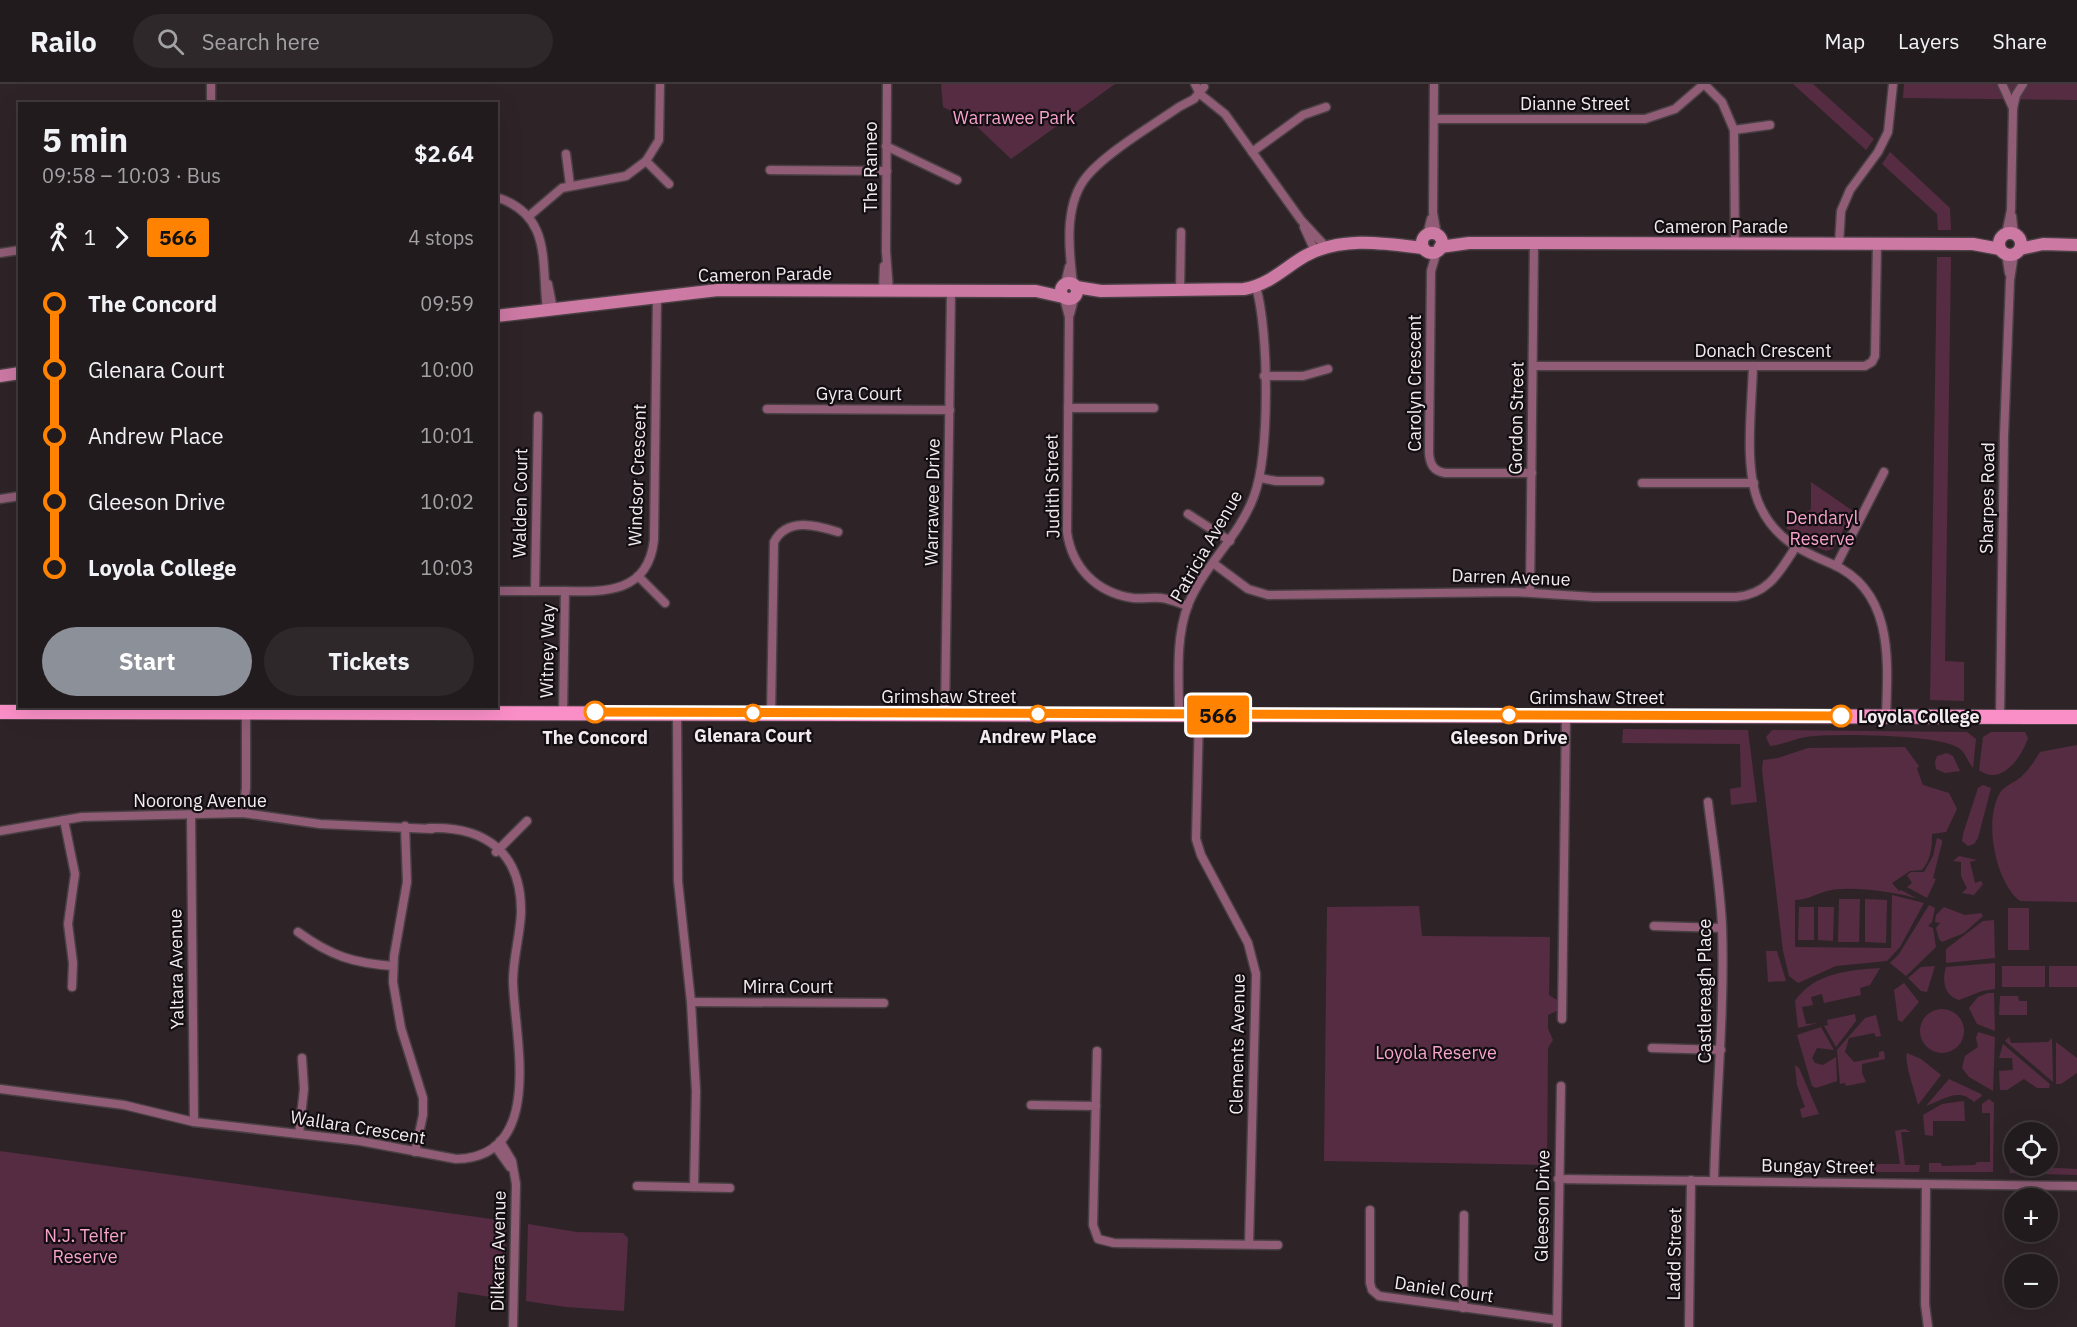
<!DOCTYPE html>
<html lang="en">
<head>
<meta charset="utf-8">
<style>
	:root { --surface:#221b1e; --page:#2e282b; --text:#f1f3f6; --muted:#a2a1a4; --line:#3f393c; --accent:#8c9099 }
	body { margin:0; font-family:"IBM Plex Sans",sans-serif; background:var(--page); color:var(--text); height:100vh; display:flex; flex-direction:column; font-size:22px; white-space:nowrap }
	* { box-sizing:border-box; margin:0 }
	p { font-size:20px; color:var(--muted) }
	.icon { flex:none; width:33px; height:33px; fill:none; stroke:currentColor; stroke-width:2; stroke-linecap:round; stroke-linejoin:round }
	.map { position:relative; flex:1; overflow:hidden }
	.details { position:absolute; left:18px; top:18px; width:480px; height:606px; display:flex; flex-direction:column; background:var(--surface); border-radius:0px; box-shadow:0 6px 24px #0002,0 0 0 2px var(--line) }
	.details>* { flex:none }
	.badge { padding:0 12px; border-radius:4px; font-size:21px; line-height:39px }
	.fabs { position:absolute; left:2004px; top:1038px; display:grid; gap:12px }
	.fabs a { display:grid; place-items:center; width:54px; height:54px; border-radius:50%; background:var(--surface); box-shadow:0 6px 24px #0002,0 0 0 2px var(--line); font-size:30px }
	.map>.badge { position:absolute; translate:-50% -50%; box-shadow:0 0 0 3px #fff }
	.legs { display:flex; align-items:center; gap:9px; height:66px; padding:0 24px; font-size:20px }
	.legs p { margin-inline-start:auto }
	.head { display:flex; align-items:center; justify-content:space-between; height:102px; padding:0 24px }
	h1 { font-size:33px; font-weight:800; line-height:45px }
	.button { display:flex; gap:12px; margin-top:auto; padding:12px 24px }
	.button a { flex:1; height:69px; border-radius:36px; background:var(--accent); color:#fff; font-size:24px; font-weight:800; line-height:69px; text-align:center }
	.button a+a { background:var(--page); color:var(--text) }
	ul { padding:0 24px; list-style:none }
	li { display:flex; align-items:center; gap:21px; height:66px; font-size:22px }
	li i { display:grid; place-items:center; width:9px; height:100%; margin:0 8px; background:currentColor }
	li i::after { content:''; width:15px; height:15px; margin:-8px; border:4px solid; border-radius:50%; background:var(--surface) }
	li p { margin-inline-start:auto }
	li:first-child i { background:linear-gradient(#0000 50%,currentColor 0) }
	li:last-child i { background:linear-gradient(currentColor 50%,#0000 0) }
	header { display:flex; align-items:center; gap:36px; box-sizing:border-box; height:84px; padding:0 30px; background:var(--surface); border-bottom:2px solid var(--line) }
	header strong { font-size:28px }
	nav { display:flex; gap:33px; margin-inline-start:auto; font-size:21px }
	.search { width:420px; height:54px; background:var(--page); display:flex; align-items:center; gap:15px; box-sizing:border-box; padding:0 21px; border-radius:33px; color:var(--muted); font-size:22px }
	.map>svg:first-child { display:block }
	.green { fill:#562c42 }
	.lines { fill:none; stroke-linecap:round; stroke-linejoin:round }
	.street-casing { stroke:#4a4044; stroke-width:11 }
	.secondary-casing { stroke:#4a4044; stroke-width:15 }
	.primary-casing { stroke:#4a4044; stroke-width:16 }
	.street { stroke:#905c76; stroke-width:8 }
	.secondary { stroke:#cc79a4; stroke-width:12 }
	.primary { stroke:#fa8fc7; stroke-width:14 }
	.line-1-casing { stroke:#fff; stroke-width:14 }
	.line-1 { stroke:#ff8200; stroke-width:9 }
	.stop-1-dot { fill:#fff; stroke:#ff8200; stroke-width:3 }
	.labels { text-anchor:middle; dominant-baseline:central; stroke-width:4.5; stroke-linejoin:round; paint-order:stroke }
	.street-label { font-size:18px; fill:#f3ebef; stroke:#130e11 }
	.park-label { font-size:18px; fill:#f7a2cc; stroke:#130e11 }
	.stop-label { font-size:18px; font-weight:bold; fill:#f3ebef; stroke:#130e11 }
</style>
</head>
<body>
<header>
<strong>Railo</strong>
<div class="search"><svg class="icon" aria-label="search" viewBox="0 0 24 24"><circle cx="10" cy="10" r="6"/><path d="M15 15l6 6"/></svg>Search here</div>
<nav><a>Map</a><a>Layers</a><a>Share</a></nav>
</header>
<div class="map">
<svg width="2077" height="1243" viewBox="0 0 2077 1243">
	<rect width="100%" height="100%" fill="#2e2428"/>
	<g class="green">
		<path d="M941,0H1115L1011,75L970,36L943,23Z"/>
		<path d="M1793,0H1813L1874,55L1866,66Z"/>
		<path d="M1904,0H2077V16L1903,14Z"/>
		<path d="M1890,68L1950,124L1951,146H1938L1937,130L1882,80Z"/>
		<path d="M1937,173H1951L1945,577L1964,578V617L1930,616Z"/>
		<path d="M1811,398L1853,427L1833,465L1826,467L1806,459L1786,444L1811,425Z"/>
		<path d="M1623,645L1748,646L1757,718L1731,721L1730,705L1741,703L1740,660L1622,659Z"/>
		<path d="M1772,646L1967,648L1976,655L1973,684C1968,678 1966,670 1960,665C1945,650 1829,649 1806,653C1793,655 1783,661 1770,662L1766,653Z"/>
		<path d="M1991,648H2025L2028,654C2022,672 2002,703 1979,686L1983,653Z"/>
		<path d="M2077,661V818L2020,817C1995,798 1982,732 2002,706C2006,702 2012,699 2017,696C2027,689 2034,678 2040,668Z"/>
		<path d="M1808,664L1905,663L1919,682L1917,685L1923,701L1949,709L1957,725L1946,748L1932,750C1932,763 1931,776 1922,786L1910,787L1892,799L1899,807L1901,806L1916,814C1896,808 1847,801 1827,807C1815,810 1807,816 1795,816V863L1891,864L1892,811L1924,819L1900,863L1887,877L1836,882L1798,899L1789,892L1783,867L1762,686L1763,676L1778,674Z"/>
		<path d="M1947,669L1953,672L1960,687L1945,689L1936,685L1935,678L1937,672Z"/>
		<path d="M1983,701L1991,704L1978,754L1974,760L1968,762L1962,757L1963,750L1978,704Z"/>
		<path d="M1937,754L1942,756V759L1933,794L1936,795L1927,814L1907,803L1912,799L1907,791L1911,788H1924L1933,772Z"/>
		<path d="M1959,772L1977,776L1970,778L1975,799L1981,797L1983,800L1974,811L1962,809L1967,804L1961,792V778L1953,777Z"/>
		<path d="M1839,815H1860L1859,858H1838Z"/>
		<path d="M1865,815L1887,816L1886,859L1865,858Z"/>
		<path d="M1929,821L1935,824L1932,838L1928,842L1933,844L1936,863L1906,892L1890,879L1899,870Z"/>
		<path d="M1419,822L1422,852L1550,853L1549,911L1557,916V927L1548,931V945L1553,956L1548,964L1547,1081L1324,1077L1327,823Z"/>
		<path d="M1799,823H1814V856H1798Z"/>
		<path d="M1818,823H1834L1833,857L1818,856Z"/>
		<path d="M1944,823L1965,831L1981,829L1983,832L1964,849L1942,858L1939,855L1936,844L1940,839L1935,838L1936,831Z"/>
		<rect x="2008" y="824" width="21" height="42"/>
		<path d="M1994,836L1995,874L1946,879V865L1983,837Z"/>
		<path d="M1766,867H1777L1786,897L1768,898Z"/>
		<path d="M1995,879V905L1982,907L1959,916C1944,911 1942,897 1946,883Z"/>
		<path d="M1935,882L1927,908L1921,907L1908,894L1921,883Z"/>
		<rect x="2002" y="882" width="43" height="21"/>
		<rect x="2049" y="882" width="28" height="21"/>
		<path d="M1880,884L1870,901L1860,904L1861,911L1824,919L1822,910L1811,913L1813,921L1802,923L1806,940L1818,939L1798,944L1795,917C1814,889 1849,886 1880,884Z"/>
		<path d="M1904,899L1919,918L1902,938L1898,936L1894,906Z"/>
		<path d="M1988,909H1994L1995,947L1977,940L1969,924L1978,913Z"/>
		<path d="M2000,912H2018L2019,917H2027V931H1999Z"/>
		<circle cx="1942" cy="947" r="22"/>
		<path d="M1855,930L1856,937L1836,963L1824,942L1828,941L1827,936Z"/>
		<path d="M1876,931L1881,952L1876,953L1874,949L1849,954L1845,968L1854,978L1879,973V968L1884,967L1885,975L1862,980V989L1866,998L1846,1002L1845,999L1840,1000L1837,966L1865,934Z"/>
		<path d="M1821,943L1834,966L1817,964L1812,974L1815,979L1823,981L1836,973L1837,997L1816,1004L1812,1002L1797,951Z"/>
		<path d="M1978,948L1995,953L1993,1007L1969,993L1962,984L1965,972L1978,963L1976,954Z"/>
		<path d="M2009,953L2011,959L2048,958L2052,954L2053,998L2005,957Z"/>
		<path d="M2056,958L2077,974V989L2061,1000H2056Z"/>
		<path d="M2003,960L2050,1000L2049,1004H2037L2024,995L2007,1006H2000L1999,987L2013,986L2012,974H1999Z"/>
		<path d="M1907,969L1921,975L1941,991L1918,1021C1915,1007 1904,979 1907,969Z"/>
		<path d="M1795,981L1799,984L1819,1030L1802,1034L1800,1025L1805,1023L1797,1001Z"/>
		<path d="M1949,995L1981,1010L1982,1012L1974,1018C1958,1003 1943,1016 1926,1022Z"/>
		<path d="M1989,1015L1994,1019L1993,1088H1929V1079H1941L1942,1082L1975,1081L1977,1078H1990V1029H1982V1020Z"/>
		<path d="M1964,1017L1965,1037H1933V1052L1925,1051L1923,1031L1942,1020Z"/>
		<path d="M1905,1045L1911,1048H1901L1905,1081H1920L1919,1088H1842L1843,1079L1860,1077V1080H1900L1895,1047Z"/>
		<path d="M0,1067L506,1137L504,1215L458,1208L455,1243H0Z"/>
		<path d="M2007,1074L2014,1077V1082L2077,1085V1091L2010,1089Z"/>
		<path d="M528,1140L577,1148L623,1149L628,1154L624,1227L566,1223L526,1217Z"/>
	</g>
	<g class="lines">
		<g class="street-casing">
			<g id="street">
				<path d="M887,0L886,167L889,207"/>
				<path d="M1195,0L1200,10L1225,30L1301,136L1326,163"/>
				<path d="M1434,0L1433,129L1437,151"/>
				<path d="M1704,0L1722,18L1734,46L1735,160"/>
				<path d="M2002,0L2013,24"/>
				<path d="M211,20V0"/>
				<path d="M1434,35H1645L1675,25L1704,0"/>
				<path d="M1734,46L1770,41"/>
				<path d="M886,62L957,96"/>
				<path d="M1252,68L1303,31L1326,23"/>
				<path d="M566,70L570,101"/>
				<path d="M646,77L669,100"/>
				<path d="M770,86L887,87"/>
				<path d="M496,113C553,131 541,179 547,226"/>
				<path d="M529,132L562,104L626,92L646,77L659,56L660,0"/>
				<path d="M2012,132L2014,151"/>
				<path d="M1304,143L1315,167"/>
				<path d="M2006,150L2011,126L2013,24L2016,11L2023,0"/>
				<path d="M1427,151L1431,135"/>
				<path d="M1839,160L1841,127L1850,106L1878,68L1888,48L1893,0"/>
				<path d="M1437,167L1431,187L1429,369C1430,380 1433,387 1445,389H1532"/>
				<path d="M0,169L20,166"/>
				<path d="M2006,170L2009,189"/>
				<path d="M548,200L553,225"/>
				<path d="M1065,200L1069,183"/>
				<path d="M1073,200C1069,167 1064,124 1084,96C1102,71 1153,41 1179,23L1194,15L1204,3"/>
				<path d="M883,207L884,182"/>
				<path d="M1180,207L1181,148"/>
				<path d="M1064,214L1069,233L1067,448C1072,484 1097,509 1133,514C1143,515 1152,513 1161,514C1170,515 1179,519 1188,522"/>
				<path d="M1070,230L1074,215"/>
				<path d="M1533,282H1865L1872,278L1875,272L1877,160"/>
				<path d="M1753,282C1752,322 1743,386 1760,422C1775,455 1801,467 1832,480C1894,507 1888,577 1886,632"/>
				<path d="M1264,292H1303L1328,285"/>
				<path d="M1068,324H1154"/>
				<path d="M767,325L950,326"/>
				<path d="M1260,394L1276,397H1320"/>
				<path d="M1642,399H1754"/>
				<path d="M0,415L20,412"/>
				<path d="M1188,430L1230,457"/>
				<path d="M1213,479L1248,505L1268,511L1516,508L1594,513H1736C1768,510 1779,489 1795,464"/>
				<path d="M1836,482L1884,388"/>
				<path d="M638,492L665,519"/>
				<path d="M496,507C518,507 540,507 562,507C604,508 648,510 654,456L657,213"/>
				<path d="M535,507L538,332"/>
				<path d="M1530,508L1534,159"/>
				<path d="M563,628L565,507"/>
				<path d="M677,629L678,797L691,918L696,1007L694,1103"/>
				<path d="M771,629L774,458C787,433 816,441 838,448"/>
				<path d="M945,630L951,207"/>
				<path d="M1179,630C1179,595 1175,555 1188,521C1204,481 1239,453 1254,412C1270,369 1269,247 1256,203"/>
				<path d="M1199,631L1196,755L1201,771L1248,859L1256,890L1249,1160"/>
				<path d="M2000,632L2004,352L2010,196L2014,170"/>
				<path d="M1708,718C1713,759 1720,800 1722,841C1725,926 1716,1011 1714,1097"/>
				<path d="M243,729L246,704V627"/>
				<path d="M191,732L194,1038"/>
				<path d="M64,736L75,790L68,840L73,879L72,903"/>
				<path d="M405,742L407,798L394,872L393,898L401,944L423,1014V1031L415,1068"/>
				<path d="M0,747L82,733L243,729L320,740L432,745"/>
				<path d="M496,768L527,737"/>
				<path d="M1654,842L1722,844"/>
				<path d="M298,848C331,872 353,879 393,882"/>
				<path d="M691,918L884,919"/>
				<path d="M1562,935L1566,631"/>
				<path d="M1652,964L1721,966"/>
				<path d="M1097,967L1093,1141L1098,1155L1114,1159L1278,1161"/>
				<path d="M0,1005L124,1021L194,1038L360,1057L456,1075C547,1073 514,952 513,897C513,874 520,852 521,829C522,769 486,742 429,744"/>
				<path d="M1031,1021L1096,1022"/>
				<path d="M299,1050L304,1005L302,974"/>
				<path d="M500,1057L512,1077L516,1100L513,1243"/>
				<path d="M495,1062L510,1083"/>
				<path d="M1558,1095L2077,1102"/>
				<path d="M1926,1100L1925,1220L1928,1243"/>
				<path d="M637,1102L730,1104"/>
				<path d="M1370,1126V1199L1372,1206L1379,1212L1557,1236"/>
				<path d="M1463,1224L1464,1131"/>
				<path d="M1557,1243L1561,1002"/>
				<path d="M1689,1243L1691,1096"/>
			</g>
		</g>
		<g class="secondary-casing">
			<g id="secondary">
				<circle cx="2010" cy="160" r="11"/>
				<circle cx="1432" cy="159" r="10"/>
				<path d="M1440,163L1469,159L1973,160L2000,165"/>
				<path d="M2020,165L2043,160L2077,161"/>
				<circle cx="1069" cy="207" r="8"/>
				<path d="M1076,203L1101,207L1244,205C1269,201 1284,184 1305,172C1341,152 1384,159 1423,164"/>
				<path d="M496,232L718,206L1036,207L1063,213"/>
				<path d="M0,292L20,289"/>
			</g>
		</g>
		<g class="primary-casing">
			<path id="primary" d="M0,628L2077,633"/>
		</g>
		<use href="#street" class="street"/>
		<use href="#secondary" class="secondary"/>
		<use href="#primary" class="primary"/>
	</g>
	<g class="lines">
		<g class="line-1-casing">
			<path id="line-1" d="M595,628L1841,632"/>
		</g>
		<use href="#line-1" class="line-1"/>
	</g>
	<g class="stop-1-dot">
		<circle cx="595" cy="628" r="10"/>
		<circle cx="753" cy="629" r="8"/>
		<circle cx="1038" cy="630" r="8"/>
		<circle cx="1509" cy="631" r="8"/>
		<circle cx="1841" cy="632" r="10"/>
	</g>
	<g class="labels">
		<g class="street-label">
			<text x="1575" y="19">Dianne Street</text>
			<text transform="translate(870 83) rotate(-90)">The Rameo</text>
			<text x="1721" y="142">Cameron Parade</text>
			<text transform="translate(765 190) rotate(-1)">Cameron Parade</text>
			<text x="1763" y="266">Donach Crescent</text>
			<text transform="translate(1414 299) rotate(-90)">Carolyn Crescent</text>
			<text x="859" y="309">Gyra Court</text>
			<text transform="translate(1516 334) rotate(-89)">Gordon Street</text>
			<text transform="translate(637 391) rotate(-88)">Windsor Crescent</text>
			<text transform="translate(1052 402) rotate(-91)">Judith Street</text>
			<text transform="translate(1987 414) rotate(-89)">Sharpes Road</text>
			<text transform="translate(932 418) rotate(-89)">Warrawee Drive</text>
			<text transform="translate(520 419) rotate(-89)">Walden Court</text>
			<text transform="translate(1206 462) rotate(-60)">Patricia Avenue</text>
			<text transform="translate(1511 493) rotate(2)">Darren Avenue</text>
			<text transform="translate(547 567) rotate(-89)">Witney Way</text>
			<text x="949" y="612">Grimshaw Street</text>
			<text x="1597" y="613">Grimshaw Street</text>
			<text x="200" y="716">Noorong Avenue</text>
			<text transform="translate(176 885) rotate(-91)">Yaltara Avenue</text>
			<text x="788" y="902">Mirra Court</text>
			<text transform="translate(1704 907) rotate(-90)">Castlereagh Place</text>
			<text transform="translate(1237 960) rotate(-89)">Clements Avenue</text>
			<text transform="translate(358 1043) rotate(9)">Wallara Crescent</text>
			<text transform="translate(1818 1082) rotate(1)">Bungay Street</text>
			<text transform="translate(1542 1122) rotate(-89)">Gleeson Drive</text>
			<text transform="translate(498 1167) rotate(-89)">Dilkara Avenue</text>
			<text transform="translate(1674 1170) rotate(-89)">Ladd Street</text>
			<text transform="translate(1444 1205) rotate(8)">Daniel Court</text>
		</g>
		<g class="park-label">
			<text x="1014" y="33">Warrawee Park</text>
			<text x="1822" y="433">Dendaryl<tspan x="1822" dy="21">Reserve</tspan></text>
			<text x="1436" y="968">Loyola Reserve</text>
			<text x="85" y="1151">N.J. Telfer<tspan x="85" dy="21">Reserve</tspan></text>
		</g>
		<g class="stop-label">
			<text x="1858" y="632" text-anchor="start">Loyola College</text>
			<text x="753" y="651">Glenara Court</text>
			<text x="1038" y="652">Andrew Place</text>
			<text x="595" y="653">The Concord</text>
			<text x="1509" y="653">Gleeson Drive</text>
		</g>
	</g>
</svg>
<div class="fabs">
<a><svg class="icon" aria-label="locate" viewBox="0 0 24 24"><circle cx="12" cy="12" r="6"/><path d="M12 2v4M12 18v4M2 12h4M18 12h4"/></svg></a>
<a>+</a>
<a>−</a>
</div>
<b class="badge" style="left:1218px;top:631px;background:#ff8200;color:#111">566</b>
<section class="details">
<div class="head"><div><h1>5 min</h1><p>09:58 – 10:03 · Bus</p></div><b>$2.64</b></div>
<div class="legs"><svg class="icon" aria-label="walk" viewBox="0 0 24 24"><circle cx="13" cy="4" r="2"/><path d="M13 8l-2 6 4 7M11 14l-3 7M7 12l3-4h3l4 4"/></svg>1<svg class="icon" aria-label="forward" viewBox="0 0 24 24"><path d="M9 5l7 7-7 7"/></svg><b class="badge" style="background:#ff8200;color:#111">566</b><p>4 stops</p></div>
<ul>
<li><i style="color:#ff8200"></i><b>The Concord</b><p>09:59</p></li>
<li><i style="color:#ff8200"></i><span>Glenara Court</span><p>10:00</p></li>
<li><i style="color:#ff8200"></i><span>Andrew Place</span><p>10:01</p></li>
<li><i style="color:#ff8200"></i><span>Gleeson Drive</span><p>10:02</p></li>
<li><i style="color:#ff8200"></i><b>Loyola College</b><p>10:03</p></li>
</ul>
<div class="button"><a>Start</a><a>Tickets</a></div>
</section>
</div>
</body>
</html>
